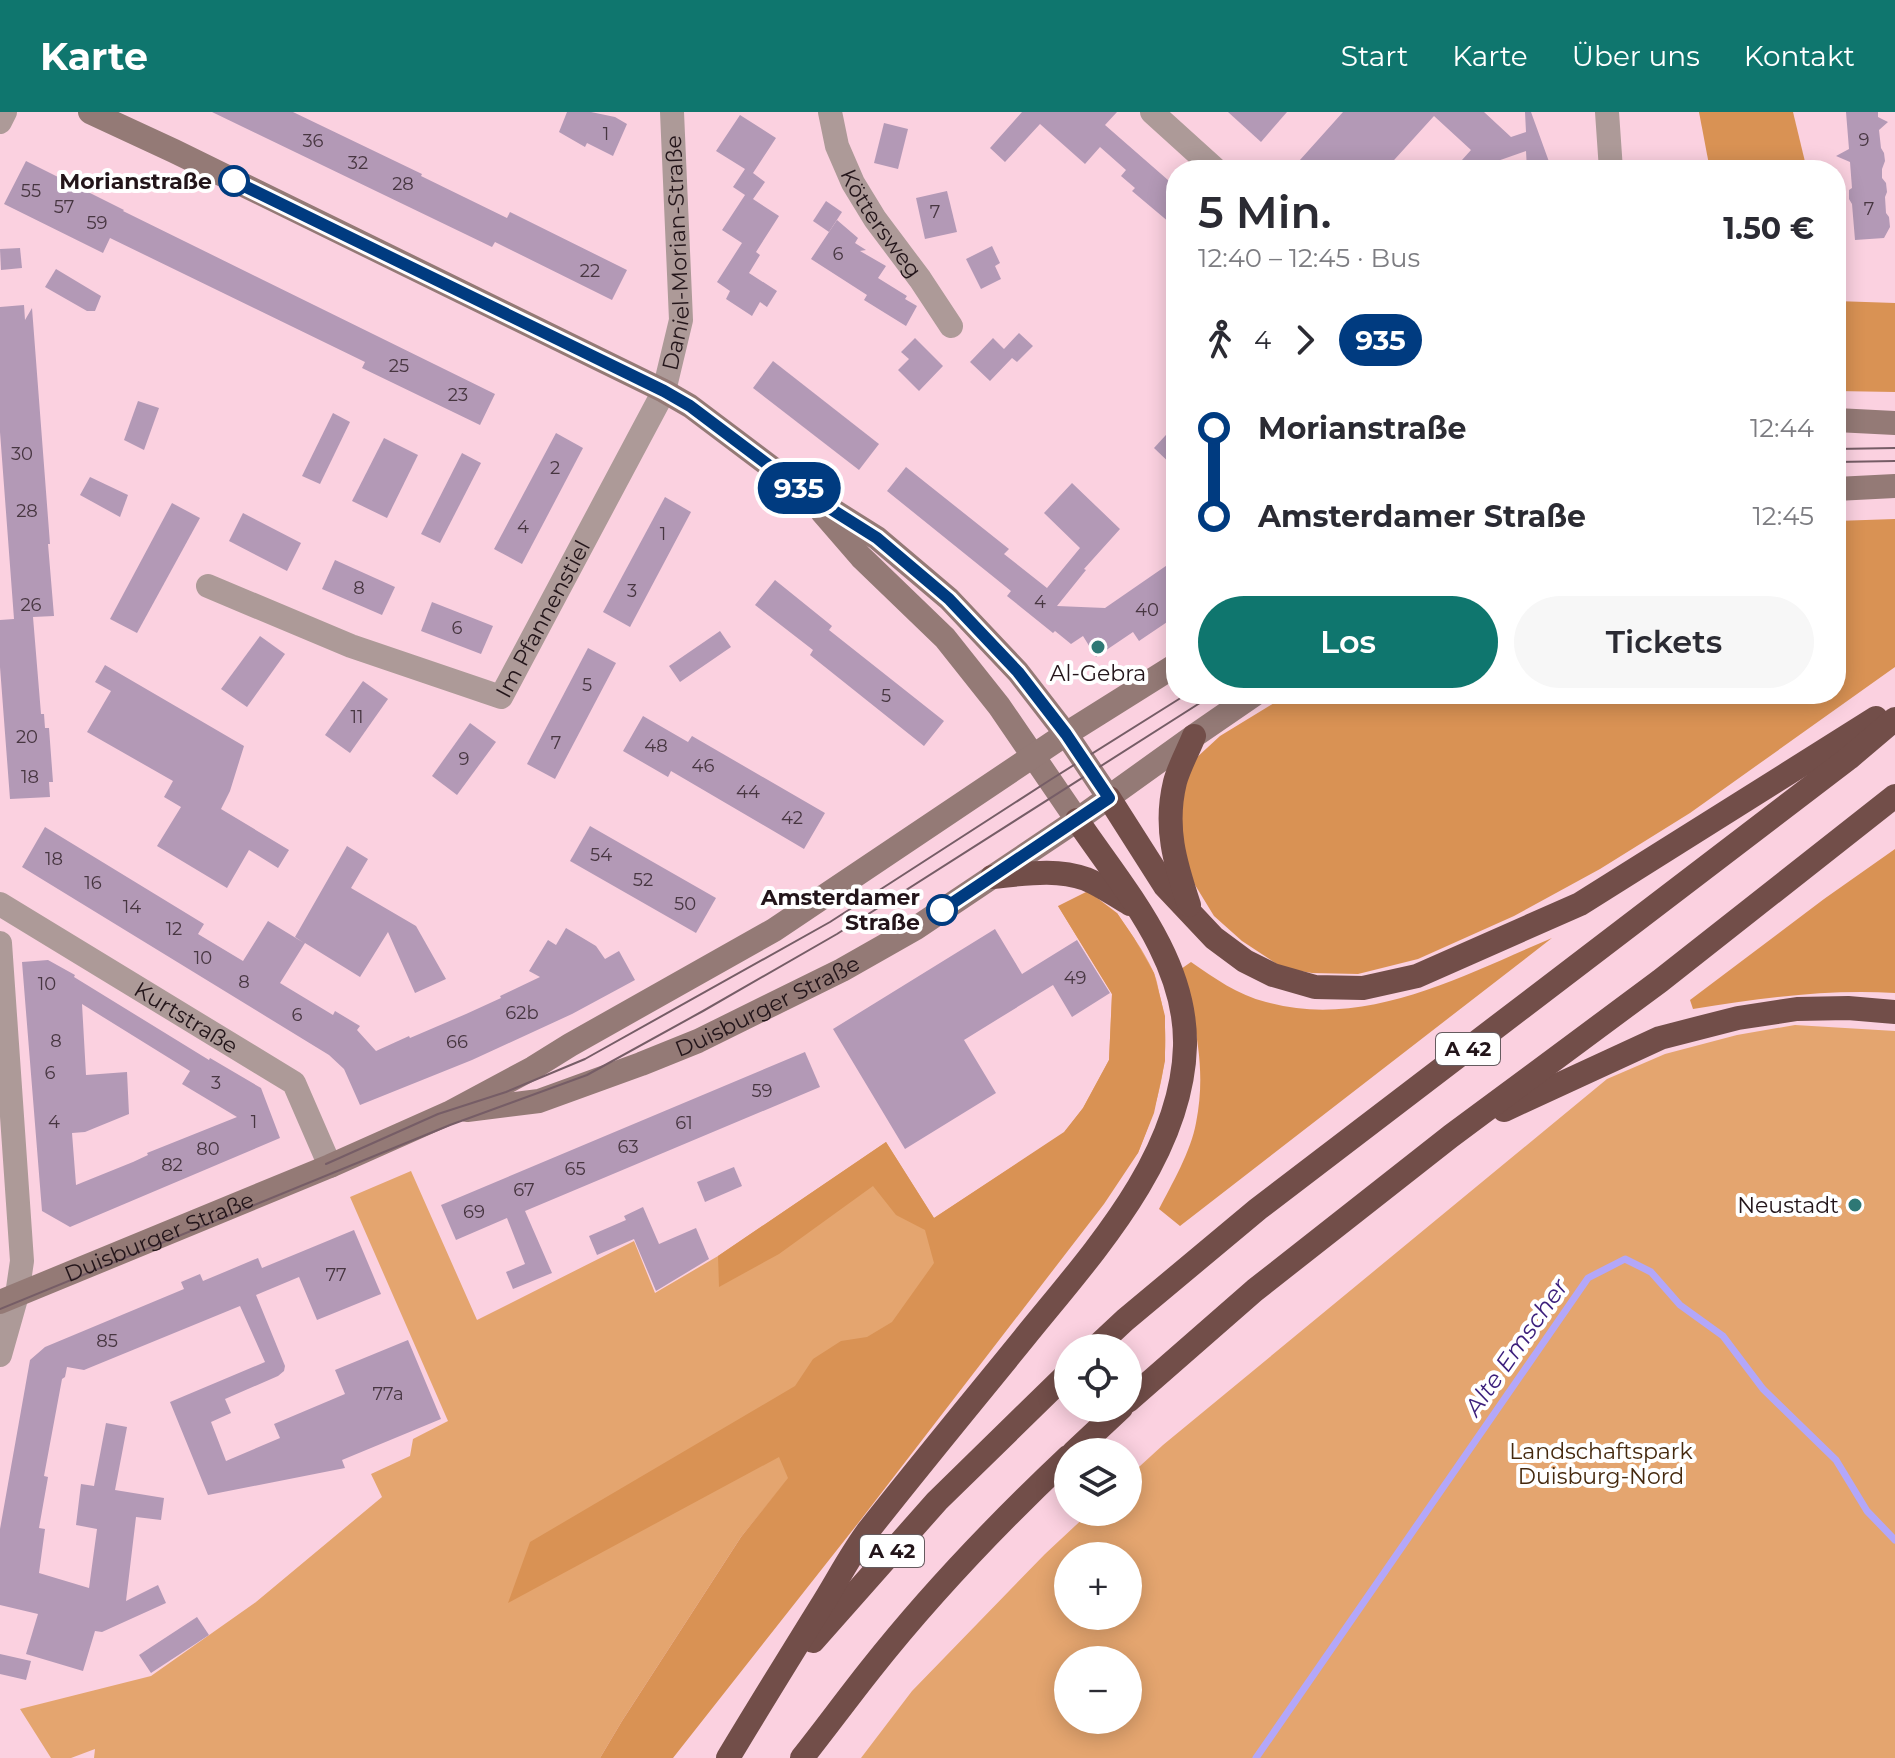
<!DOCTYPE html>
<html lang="de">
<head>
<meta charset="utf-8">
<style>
	:root { --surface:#fff; --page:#f7f7f7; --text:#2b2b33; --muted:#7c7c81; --accent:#0f766e }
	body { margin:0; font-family:Montserrat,sans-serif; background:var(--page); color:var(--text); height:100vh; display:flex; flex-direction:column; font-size:30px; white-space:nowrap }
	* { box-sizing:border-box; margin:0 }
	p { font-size:26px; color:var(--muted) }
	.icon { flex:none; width:44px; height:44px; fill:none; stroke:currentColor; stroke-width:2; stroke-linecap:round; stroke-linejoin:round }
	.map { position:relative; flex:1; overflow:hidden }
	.drawer { position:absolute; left:1166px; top:48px; width:680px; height:544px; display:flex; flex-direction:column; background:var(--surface); border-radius:32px; box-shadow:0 4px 20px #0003 }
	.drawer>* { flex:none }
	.badge { padding:0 16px; border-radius:26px; font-size:28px; line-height:52px }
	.tools { position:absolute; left:1054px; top:1222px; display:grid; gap:16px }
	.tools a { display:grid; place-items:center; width:88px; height:88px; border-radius:50%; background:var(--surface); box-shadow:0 4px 20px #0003; font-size:40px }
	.map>.badge { position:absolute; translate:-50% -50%; box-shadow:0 0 0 4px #fff }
	.legs { display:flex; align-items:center; gap:12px; height:88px; padding:0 32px; font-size:26px }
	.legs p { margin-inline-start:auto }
	.overview { display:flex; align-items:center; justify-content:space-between; height:136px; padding:0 32px }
	h1 { font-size:44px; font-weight:600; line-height:60px }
	.action { display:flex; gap:16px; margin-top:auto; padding:16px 32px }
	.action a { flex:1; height:92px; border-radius:48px; background:var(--accent); color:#fff; font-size:32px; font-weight:600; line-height:92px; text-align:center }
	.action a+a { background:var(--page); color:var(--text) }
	ul { padding:0 32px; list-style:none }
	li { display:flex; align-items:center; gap:28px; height:88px; font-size:30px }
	li i { display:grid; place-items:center; width:12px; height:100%; margin:0 10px; background:currentColor }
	li i::after { content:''; width:20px; height:20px; margin:-10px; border:6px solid; border-radius:50%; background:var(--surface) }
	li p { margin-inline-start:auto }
	li:first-child i { background:linear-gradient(#0000 50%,currentColor 0) }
	li:last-child i { background:linear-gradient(currentColor 50%,#0000 0) }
	header { display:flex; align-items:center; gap:48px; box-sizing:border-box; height:112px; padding:0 40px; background:var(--accent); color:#fff }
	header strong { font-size:38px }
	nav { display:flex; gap:44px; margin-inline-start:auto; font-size:28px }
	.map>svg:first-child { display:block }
	.green { fill:#e4a56f; fill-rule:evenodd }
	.forest { fill:#d99254 }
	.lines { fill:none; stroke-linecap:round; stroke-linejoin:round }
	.stream { stroke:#b3a7f9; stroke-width:7 }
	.building { fill:#b399b6; fill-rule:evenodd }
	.street { stroke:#ad9a98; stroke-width:24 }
	.secondary { stroke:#947a76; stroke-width:24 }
	.highway { stroke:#724e49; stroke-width:24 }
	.tram { stroke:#765d66; stroke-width:2 }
	.line-1-casing { stroke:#fff; stroke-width:18 }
	.line-1 { stroke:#003b80; stroke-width:12 }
	.stop-1-dot { fill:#fff; stroke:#003b80; stroke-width:4 }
	.poi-dot { fill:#2e7875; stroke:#fff; stroke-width:3 }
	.labels { text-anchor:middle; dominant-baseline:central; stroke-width:8; stroke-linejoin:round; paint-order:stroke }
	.number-label { font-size:18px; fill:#473641 }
	.shield { fill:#fff; stroke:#655b5f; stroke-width:2 }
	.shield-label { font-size:20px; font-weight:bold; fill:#23151a }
	.stop-label { font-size:22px; font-weight:bold; fill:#23151a; stroke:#fff; text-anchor:end }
	.street-label { font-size:22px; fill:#23151a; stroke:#fff }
	.poi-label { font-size:22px; fill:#23151a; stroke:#fff }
	.park-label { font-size:22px; fill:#45290e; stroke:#fff }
	.water-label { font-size:24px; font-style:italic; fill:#3b1e7b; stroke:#fff }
</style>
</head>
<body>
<header>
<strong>Karte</strong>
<nav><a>Start</a><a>Karte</a><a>Über uns</a><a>Kontakt</a></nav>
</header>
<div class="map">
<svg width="1895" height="1646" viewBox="0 0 1895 1646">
	<rect width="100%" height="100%" fill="#fbd1e0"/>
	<g class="green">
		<path d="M1058,794L1117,801C1130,820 1144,839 1153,859C1157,867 1158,876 1160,884C1174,939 1159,990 1138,1041L789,1366L741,1425L622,1609L600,1646H94L95,1637L71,1646H51L20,1597L151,1564L256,1490L382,1385L371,1362L410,1344L413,1327L448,1309L350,1085L411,1059L477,1208L634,1129L655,1181L718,1144L886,1030L934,1106L1064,1021L1083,996L1109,948L1112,882Z"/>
		<path d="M1795,913L1895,919V1646H861L912,1579L1045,1442L1090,1400H1128V1365L1163,1333L1607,967L1665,942L1737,923ZM1068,1444H1128V1504H1068ZM1068,1548H1128V1608H1068Z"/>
	</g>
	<g class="forest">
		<path d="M1699,0H1793L1807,58H1710Z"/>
		<path d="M1836,189L1895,191V280L1836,279Z"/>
		<path d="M1895,407V555L1690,701L1600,757L1514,804L1418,847L1358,862L1312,861L1283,856L1242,829L1214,804L1192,768L1180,725V682L1194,648L1220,624L1289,582H1836V409Z"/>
		<path d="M1895,737V881C1826,877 1761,886 1693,897L1690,888L1824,787Z"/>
		<path d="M1088,779L1117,801L1134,826L1154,861L1165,904V949L1154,1001L1138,1041L1104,1092L859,1410L673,1646H600L622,1609L741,1425L788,1366L779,1345L508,1491L530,1430L795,1274L813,1247L841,1229L867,1225L892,1210L934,1151L925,1118L896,1103L873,1074L779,1142L719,1175L718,1144L886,1030L934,1106L1064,1020L1083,996L1109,948L1112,882L1058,794Z"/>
		<path d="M1552,826L1180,1114L1159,1097C1172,1072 1191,1039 1196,1011C1207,956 1195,910 1181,857L1191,850C1214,866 1238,883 1266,890C1365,918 1464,863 1552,826Z"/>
	</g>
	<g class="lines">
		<path class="stream" d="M1256,1646L1588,1166L1625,1147L1651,1160L1680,1193L1723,1224L1763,1277L1836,1348L1867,1399L1895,1428"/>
	</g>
	<g class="building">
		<path d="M212,0H293L422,62L421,64L507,106L510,100L627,158L612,188L495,130L492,135Z"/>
		<path d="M567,0H591L615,5L627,12L613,44L587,31L585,35L559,20Z"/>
		<path d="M1022,0H1117L1105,13L1176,75V116L1132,79L1135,76L1121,64L1126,58L1100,35L1085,52L1040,12L1005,50L990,36Z"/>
		<path d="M1228,0H1287L1261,30Z"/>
		<path d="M1343,0H1484L1511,25L1526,20L1525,0H1531L1552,58H1527L1526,39L1472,58H1453L1471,38L1434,4L1385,58H1291Z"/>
		<path d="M1846,0H1878V5L1888,10L1879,18L1881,36L1884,41L1885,49L1882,57V66L1886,71L1887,80L1885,85L1886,101L1889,105L1890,115L1884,126L1855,128L1852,92L1849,87V78L1852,76L1850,50L1836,44L1849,37Z"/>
		<path d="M740,3L776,26L753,61L765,70L753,87L779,104L756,140L760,143L749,161L777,179L767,195L760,190L752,204L726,187L730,179L717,170L742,131L722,118L745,83L733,75L745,57L716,39Z"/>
		<path d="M884,11L908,17L898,57L874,51Z"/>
		<path d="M26,49L124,98L123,99L495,282L480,313L362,256L365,250L110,126L103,141L4,92Z"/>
		<path d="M947,79L957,120L925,127L916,86Z"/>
		<path d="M826,89L842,100L829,120L813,109Z"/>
		<path d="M837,108L858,126L855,131L866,138L860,139L886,154L878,166L907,184L905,187L917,194L906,214L864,188L867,183L811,147Z"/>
		<path d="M992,134L1000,151L995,154L1001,167L981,177L966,147Z"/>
		<path d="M20,136L22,156L1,158L0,137Z"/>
		<path d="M56,157L101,184L95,199H87L45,175Z"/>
		<path d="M24,193L25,208L32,196L50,432H48L54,504L33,505L41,602H44L45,616H49L53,670H49L50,685L10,687L0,555V508L14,507L0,320V195Z"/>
		<path d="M1019,221L1033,234L1017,250L1012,246L990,269L970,250L993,226L1004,237Z"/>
		<path d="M915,226L943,254L919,279L898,258L909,247L901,240Z"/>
		<path d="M773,249L879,332L859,358L753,276Z"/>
		<path d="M138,289L159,296L144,338L124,328Z"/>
		<path d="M333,301L350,310L320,372L302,364Z"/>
		<path d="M1176,312V357L1154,336Z"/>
		<path d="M556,321L583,336L522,452L494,437Z"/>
		<path d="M384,326L418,343L387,406L352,389Z"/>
		<path d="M462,341L481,351L440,431L421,422Z"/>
		<path d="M906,355L1009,437L1004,442L1047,476L1080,436L1044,401L1072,371L1120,417L1084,457L1086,458L1057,494L1105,496L1176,447V504L1139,529L1133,520L1096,545L1083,524L1071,532L1055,519L1053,521L1007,484L1011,479L887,379Z"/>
		<path d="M90,365L128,383L120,405L80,383Z"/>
		<path d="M665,385L691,400L630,515L603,500Z"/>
		<path d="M172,391L200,406L137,521L110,507Z"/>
		<path d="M243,401L301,431L287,459L229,429Z"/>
		<path d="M335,448L395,475L382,503L322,477Z"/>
		<path d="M775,468L832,514L829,518L944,609L924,634L810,543L813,538L755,493Z"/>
		<path d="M432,490L493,514L481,542L421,519Z"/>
		<path d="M720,519L731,535L680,570L669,554Z"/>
		<path d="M260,524L285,542L247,595L221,577Z"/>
		<path d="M588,536L616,551L555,667L527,652Z"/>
		<path d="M105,553L244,634L230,679L221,697L289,738L278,756L249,738L227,776L157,734L181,695L164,685L173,669L87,620L111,579L95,570Z"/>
		<path d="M363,569L388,587L350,641L325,623Z"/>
		<path d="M643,604L688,630L692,624L825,701L804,737L671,659L668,665L623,639Z"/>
		<path d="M470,611L496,630L457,683L432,664Z"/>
		<path d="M590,714L716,786L696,821L570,749Z"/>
		<path d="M45,715L204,812L198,822L243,849L268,809L304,831L295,825L347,734L368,747L351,776L416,814L446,867L415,881L388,820L360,865L305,831L280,871L333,903L335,899L360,914L357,918L376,939L409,924L410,926L466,902L501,886L500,884L540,865L529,859L548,828L556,833L566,816L596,834L605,847L619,839L635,868L572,902L472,948L360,993L344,957L329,943L22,755Z"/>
		<path d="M995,817L1022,862L1077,828L1110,881L1072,905L1053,873L964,928L996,981L905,1037L833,917Z"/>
		<path d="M48,848L75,863L74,865L209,948L210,946L261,976L280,1026L70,1115L42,1099L22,850ZM82,892L190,959L182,972L237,1005L147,1041L148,1043L133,1050L76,1073L72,1021L85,1020L129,1002L127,960L86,963Z"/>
		<path d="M805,940L820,975L525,1099L552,1161L513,1177L506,1160L525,1152L507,1106L456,1128L441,1093Z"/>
		<path d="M734,1055L742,1074L705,1090L697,1070Z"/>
		<path d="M643,1095L659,1132L696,1116L709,1147L656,1179L634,1127L597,1143L589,1124L626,1108L624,1104Z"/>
		<path d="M354,1118L381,1182L317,1208L299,1165L256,1183L285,1254L284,1259L278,1264L225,1287L231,1301L211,1310L226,1349L280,1326L274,1312L345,1282L335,1258L408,1228L441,1307L342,1348L345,1356L208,1383L170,1290L265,1250L240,1194L84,1258L67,1255L65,1265L62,1267L44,1364L48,1365L39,1416L45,1417L39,1461L89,1476L97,1417L76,1413L81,1372L94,1374L106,1311L127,1315L115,1378L164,1386L161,1408L136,1405L126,1489L158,1473L166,1491L102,1520L95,1519L83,1559L26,1542L38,1502L0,1493V1417L30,1248L45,1235L184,1177L181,1170L200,1162L203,1169L258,1146L262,1156Z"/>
		<path d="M197,1505L209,1523L151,1561L139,1543Z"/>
		<path d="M0,1542L31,1549L26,1568L0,1562Z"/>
	</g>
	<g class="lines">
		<g class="street">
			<path id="s1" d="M830,0L837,34L853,71L875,107L920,167L951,214"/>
			<path d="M1152,0L1216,58"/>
			<path d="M1607,0L1611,58"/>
			<path d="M0,10L5,0"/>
			<path id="s2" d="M208,474L351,534L501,585L664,279L681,208L672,0"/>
			<path id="s3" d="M0,792L294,971L330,1054"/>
			<path d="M0,831L22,1149L17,1183L0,1243"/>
		</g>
		<g class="secondary">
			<path d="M90,0L174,39L664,279L690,294L804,380L877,426L949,487L1018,560L1066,622L1109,686"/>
			<path d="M1836,308L1895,311"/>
			<path d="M1836,377L1895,374"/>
			<path d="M822,400L861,445L945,526L999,594L1077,708"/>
			<path id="s4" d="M467,998L539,989L641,952L698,929L842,858L916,816L1077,708L1194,624L1255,582"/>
			<path id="s5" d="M0,1190L330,1054L449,1001L533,956L570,933L774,818L1066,622L1176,553"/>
		</g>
		<g class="highway">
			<path d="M1109,686L1165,774L1214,826L1245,849L1273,863L1315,875L1363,876L1417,864L1580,792L1876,606"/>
			<path d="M992,765C1024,762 1056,756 1086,767C1101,773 1116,784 1130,792"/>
			<path d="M1189,793C1175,751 1164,715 1175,670C1179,655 1188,639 1194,624"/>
			<path d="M1504,998L1660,926L1738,906L1797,897L1848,896L1895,900"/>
			<path d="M1095,1236L1125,1208L1258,1097L1849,646L1895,607"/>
			<path d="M1128,1289L1255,1178L1451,1024L1660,869L1895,684"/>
			<path d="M1074,1340L1121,1296"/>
			<path d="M813,1529L937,1389L1068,1261"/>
			<path d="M728,1646C758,1596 789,1546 820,1496C836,1471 850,1443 868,1419C919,1354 972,1290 1024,1226C1091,1143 1182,1046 1185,934C1187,847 1123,776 1077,708"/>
			<path d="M802,1646C825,1617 847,1587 870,1558C930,1482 998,1411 1068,1345"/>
		</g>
		<g class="tram">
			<path d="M1836,337L1895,336"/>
			<path d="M1836,350L1895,349"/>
			<path d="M326,1052L438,1002L506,980L585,947L830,810L1050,668L1187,582"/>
			<path d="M0,1197L450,1013L587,963L703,899L837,822L1214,582"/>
		</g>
	</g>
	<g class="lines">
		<g class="line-1-casing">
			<path id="line-1" d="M234,69L664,279L690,294L804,380L877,426L949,487L1018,560L1066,622L1109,686L942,798"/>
		</g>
		<use href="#line-1" class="line-1"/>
	</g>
	<g class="stop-1-dot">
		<circle cx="234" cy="69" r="14"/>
		<circle cx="942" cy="798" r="14"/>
	</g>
	<g class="poi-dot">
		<circle cx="1098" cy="535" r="8"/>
		<circle cx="1855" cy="1093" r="8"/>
	</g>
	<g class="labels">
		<g class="number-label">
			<text x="606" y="22">1</text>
			<text x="1864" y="28">9</text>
			<text x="313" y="29">36</text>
			<text x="358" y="51">32</text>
			<text x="403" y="72">28</text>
			<text x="31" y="79">55</text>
			<text x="64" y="95">57</text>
			<text x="1869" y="97">7</text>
			<text x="935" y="100">7</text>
			<text x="97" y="111">59</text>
			<text x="838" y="142">6</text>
			<text x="590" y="159">22</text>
			<text x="399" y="254">25</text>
			<text x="458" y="283">23</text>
			<text x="22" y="342">30</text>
			<text x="555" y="356">2</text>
			<text x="27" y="399">28</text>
			<text x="523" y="415">4</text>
			<text x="663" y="422">1</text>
			<text x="359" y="476">8</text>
			<text x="632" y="479">3</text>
			<text x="1040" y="490">4</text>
			<text x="31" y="493">26</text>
			<text x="1147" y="498">40</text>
			<text x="457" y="516">6</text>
			<text x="587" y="573">5</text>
			<text x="886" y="584">5</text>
			<text x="357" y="605">11</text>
			<text x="27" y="625">20</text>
			<text x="556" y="631">7</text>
			<text x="656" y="634">48</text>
			<text x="464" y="647">9</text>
			<text x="703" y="654">46</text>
			<text x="30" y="665">18</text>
			<text x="748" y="680">44</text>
			<text x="792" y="706">42</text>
			<text x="601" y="743">54</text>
			<text x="54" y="747">18</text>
			<text x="643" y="768">52</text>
			<text x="93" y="771">16</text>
			<text x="685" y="792">50</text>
			<text x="132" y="795">14</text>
			<text x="174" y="817">12</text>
			<text x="203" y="846">10</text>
			<text x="1075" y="866">49</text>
			<text x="244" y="870">8</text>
			<text x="47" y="872">10</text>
			<text x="522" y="901">62b</text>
			<text x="297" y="903">6</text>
			<text x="56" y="929">8</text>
			<text x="457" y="930">66</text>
			<text x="50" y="961">6</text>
			<text x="216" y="971">3</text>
			<text x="762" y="979">59</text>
			<text x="54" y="1010">4</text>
			<text x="254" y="1010">1</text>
			<text x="684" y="1011">61</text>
			<text x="628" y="1035">63</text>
			<text x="208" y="1037">80</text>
			<text x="172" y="1053">82</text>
			<text x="575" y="1057">65</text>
			<text x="524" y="1078">67</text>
			<text x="474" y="1100">69</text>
			<text x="336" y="1163">77</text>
			<text x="107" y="1229">85</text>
			<text x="388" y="1282">77a</text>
		</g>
		<g class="shield">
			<rect x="1436" y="921" width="64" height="32" rx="6"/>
			<rect x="860" y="1423" width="64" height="32" rx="6"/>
		</g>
		<g class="shield-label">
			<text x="1468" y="937">A 42</text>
			<text x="892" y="1439">A 42</text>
		</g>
		<g class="stop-label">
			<text x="212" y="69">Morianstraße</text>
			<text x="920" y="785">Amsterdamer<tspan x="920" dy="25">Straße</tspan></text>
		</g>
		<g class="street-label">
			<text stroke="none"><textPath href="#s1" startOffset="124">Köttersweg</textPath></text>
			<text stroke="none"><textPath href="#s2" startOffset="800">Daniel-Morian-Straße</textPath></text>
			<text stroke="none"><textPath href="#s2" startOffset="402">Im Pfannenstiel</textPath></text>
			<text stroke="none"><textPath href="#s4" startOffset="320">Duisburger Straße</textPath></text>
			<text stroke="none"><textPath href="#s3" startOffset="218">Kurtstraße</textPath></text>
			<text stroke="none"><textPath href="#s5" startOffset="172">Duisburger Straße</textPath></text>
		</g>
		<g class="poi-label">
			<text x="1098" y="561">Al-Gebra</text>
			<text x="1839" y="1093" text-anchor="end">Neustadt</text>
		</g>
		<g class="park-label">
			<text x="1601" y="1339">Landschaftspark<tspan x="1601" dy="25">Duisburg-Nord</tspan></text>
		</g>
		<g class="water-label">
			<text transform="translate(1516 1235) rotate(-55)">Alte Emscher</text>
		</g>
	</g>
</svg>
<div class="tools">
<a><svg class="icon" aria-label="locate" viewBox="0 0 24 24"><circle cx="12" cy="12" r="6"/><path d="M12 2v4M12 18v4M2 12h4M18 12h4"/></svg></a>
<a><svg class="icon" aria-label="layers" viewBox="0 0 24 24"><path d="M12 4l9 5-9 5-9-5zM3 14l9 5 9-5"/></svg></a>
<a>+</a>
<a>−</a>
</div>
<b class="badge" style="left:799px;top:376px;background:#003b80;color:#fff">935</b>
<section class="drawer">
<div class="overview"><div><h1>5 Min.</h1><p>12:40 – 12:45 · Bus</p></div><b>1.50 €</b></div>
<div class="legs"><svg class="icon" aria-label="walk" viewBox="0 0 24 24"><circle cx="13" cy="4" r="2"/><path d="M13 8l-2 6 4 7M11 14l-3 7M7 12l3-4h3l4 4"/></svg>4<svg class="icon" aria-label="forward" viewBox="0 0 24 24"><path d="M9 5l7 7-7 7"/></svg><b class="badge" style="background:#003b80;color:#fff">935</b></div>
<ul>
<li><i style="color:#003b80"></i><b>Morianstraße</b><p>12:44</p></li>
<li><i style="color:#003b80"></i><b>Amsterdamer Straße</b><p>12:45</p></li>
</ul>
<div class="action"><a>Los</a><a>Tickets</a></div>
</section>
</div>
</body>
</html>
